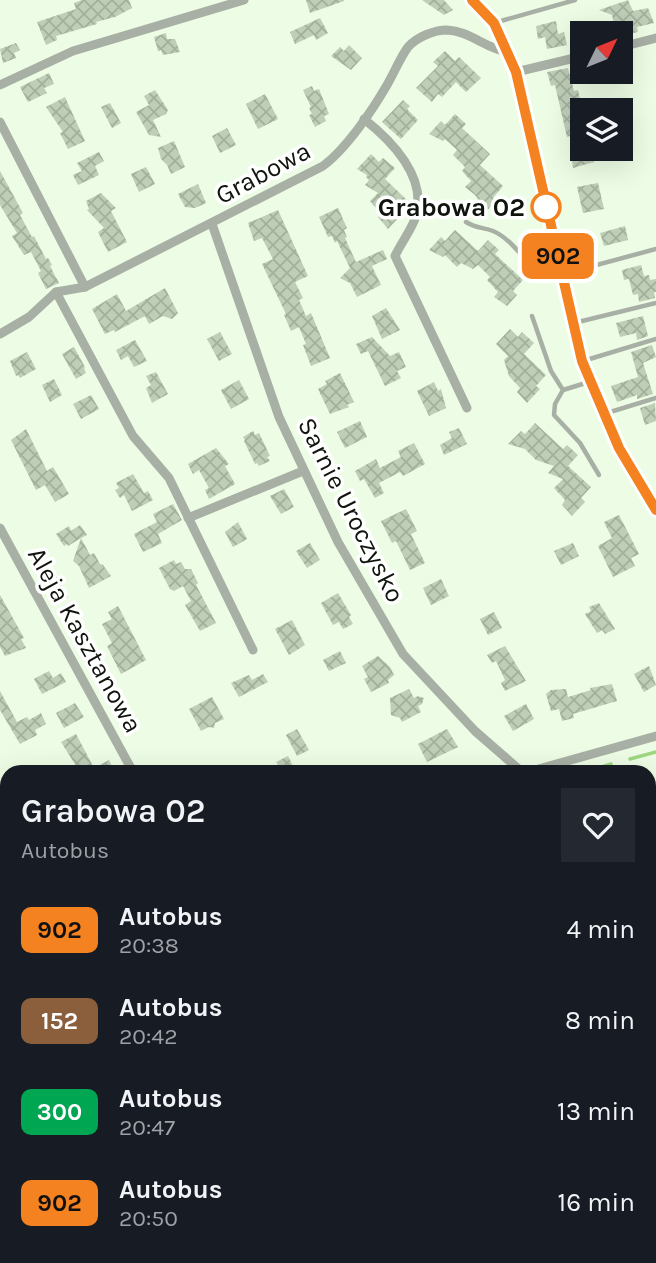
<!DOCTYPE html>
<html lang="pl">
<head>
<meta charset="utf-8">
<style>
	:root { --surface:#171b24; --page:#242831; --text:#f1f3f6; --muted:#9ea1a6 }
	body { margin:0; font-family:Karla,sans-serif; background:var(--page); color:var(--text); height:100vh; display:flex; flex-direction:column; font-size:26px; white-space:nowrap }
	* { box-sizing:border-box; margin:0 }
	p { font-size:23px; color:var(--muted) }
	.icon { flex:none; width:38px; height:38px; fill:none; stroke:currentColor; stroke-width:2; stroke-linecap:round; stroke-linejoin:round }
	.map { position:relative; flex:1; overflow:hidden }
	.side { position:absolute; left:0px; top:765px; width:656px; height:499px; display:flex; flex-direction:column; background:var(--surface); border-radius:21px 21px 0 0; box-shadow:0 7px 28px #0002 }
	.side>* { flex:none }
	.badge { padding:0 14px; border-radius:10px; font-size:24px; line-height:46px }
	.needle { width:46px; rotate:47deg }
	.controls { position:absolute; left:570px; top:21px; display:grid; gap:14px }
	.controls a { display:grid; place-items:center; width:63px; height:63px; border-radius:0px; background:var(--surface); box-shadow:0 7px 28px #0002; font-size:35px }
	.map>.badge { position:absolute; translate:-50% -50%; box-shadow:0 0 0 4px #fff }
	.round { display:grid; place-items:center; flex:none; width:74px; height:74px; border-radius:0px; background:var(--page) }
	.head { display:flex; align-items:center; justify-content:space-between; height:119px; padding:0 21px }
	h1 { font-size:33px; font-weight:600; line-height:52px }
	ul { padding:0; list-style:none }
	li { display:flex; align-items:center; gap:21px; height:91px; padding:0 21px }
	li div { flex:1 }
	li b { display:block; font-size:26px }
	li em { font-style:normal }
	li .badge { min-width:77px; font-weight:700; text-align:center }
	.map>svg:first-child { display:block }
	.grass { fill:url(#grass-dots) }
	.lines { fill:none; stroke-linecap:round; stroke-linejoin:round }
	.stream { stroke:#9fd781; stroke-width:3.5 }
	.building { fill:url(#building-cross-hatch) }
	.path { stroke:#97a391; stroke-width:2; stroke-dasharray:7 3.5; stroke-linecap:butt }
	.lane { stroke:#a8afa4; stroke-width:4.5 }
	.street { stroke:#a8afa4; stroke-width:9 }
	.secondary { stroke:#818b7d; stroke-width:12 }
	.line-casing { stroke:#fff; stroke-width:16 }
	.line { stroke:#f58220; stroke-width:10 }
	.stop-dot { fill:#fff; stroke:#f58220; stroke-width:3.5 }
	.labels { text-anchor:middle; dominant-baseline:central; stroke-width:7; stroke-linejoin:round; paint-order:stroke }
	.street-label { font-size:26px; fill:#0f140c; stroke:#fff }
	.stop-label { font-size:26px; font-weight:bold; fill:#0f140c; stroke:#fff; text-anchor:end }
</style>
</head>
<body>
<div class="map">
<svg width="656" height="1263" viewBox="0 0 656 1263">
	<defs>
		<pattern id="grass-dots" width="8" height="8" patternUnits="userSpaceOnUse" patternTransform="scale(1.75)"><rect width="8" height="8" fill="#c9f2b4"/><path d="M2 2h.1M6 6h.1" fill="none" stroke="#abcf9a" stroke-width="1.8" stroke-linecap="round"/></pattern>
		<pattern id="building-cross-hatch" width="8" height="8" patternUnits="userSpaceOnUse" patternTransform="scale(1.75)"><rect width="8" height="8" fill="#beceb7"/><path d="M0 0l8 8M0 8l8-8" fill="none" stroke="#a2b09c"/></pattern>
	</defs>
	<rect width="100%" height="100%" fill="#edfde5"/>
	<path class="grass" d="M7,1027V1125H0V1029Z"/>
	<g class="lines">
		<g class="stream">
			<path d="M630,759L656,752"/>
			<path d="M586,772L611,764"/>
			<path d="M0,1146L7,1145"/>
		</g>
	</g>
	<g class="building">
		<path d="M82,0H129L132,8L115,17L96,22L97,24L56,36L57,40L46,45L37,22L76,9L74,3Z"/>
		<path d="M306,0H344V1L310,13Z"/>
		<path d="M422,0H444L453,10L444,15Z"/>
		<path d="M628,0L633,11L648,8L654,23L637,27L638,32L621,36L617,27L615,28L612,15L599,10Z"/>
		<path d="M320,18L328,33L316,40L314,35L295,44L290,32Z"/>
		<path d="M556,21L558,34L564,32L567,45L547,49L545,37L538,39L536,26Z"/>
		<path d="M166,33L167,39H175L180,52L163,55L161,50L158,51L154,37Z"/>
		<path d="M16,43L20,50L14,53L16,58L3,63L0,49Z"/>
		<path d="M349,45L362,58L351,70L331,56L340,47L344,51Z"/>
		<path d="M445,51L455,61L459,57L481,78L466,92L456,82L442,97L438,94L432,102L416,88L438,66L433,62Z"/>
		<path d="M568,68L574,91L578,90L583,113V133L567,137L555,85L551,86L547,72Z"/>
		<path d="M49,73L54,84L44,88L47,93L28,102L20,87Z"/>
		<path d="M312,86L314,91L319,89L329,114L324,116L326,121L315,127L309,115L312,114L309,108L311,107L303,90Z"/>
		<path d="M155,90L168,110L166,114L153,120L161,137L149,135L136,112L149,105L144,96Z"/>
		<path d="M265,94L278,119L258,129L246,104Z"/>
		<path d="M65,97L85,141L68,149L60,133L63,132L46,107Z"/>
		<path d="M403,100L410,106L407,109L418,120L401,139L382,122Z"/>
		<path d="M110,103L121,123L112,128L101,107Z"/>
		<path d="M455,114L466,124L462,128L490,154L480,165L503,186L493,198L496,201L485,213L474,203L478,199L475,195L465,187L471,181L462,171L465,167L453,155L457,150L445,139L443,141L429,134L441,121L445,125Z"/>
		<path d="M227,128L236,145L220,153L212,136Z"/>
		<path d="M174,141L185,167L171,174L167,165L161,159L158,148Z"/>
		<path d="M578,149H592L594,162L573,168L571,154L578,153Z"/>
		<path d="M99,152L104,161L95,166L99,175L78,185L73,175L82,171L77,163Z"/>
		<path d="M371,154L379,162L383,158L395,168L385,179L407,200L397,211L401,215L388,229L378,217L381,214L370,201L378,193L365,185L369,180L366,177L367,175L357,169Z"/>
		<path d="M146,167L155,184L139,192L131,174Z"/>
		<path d="M0,171L23,213L20,215L32,237L34,236L46,259L48,258L52,265L50,266L59,283L46,289L38,273L41,271L31,252L24,255L12,236L17,233L0,205Z"/>
		<path d="M598,183L604,209L583,213L577,187Z"/>
		<path d="M198,184L206,203L195,208L185,207L178,194Z"/>
		<path d="M101,193L116,208L111,211L127,242L108,252L98,232L104,228L87,210L89,209L86,201Z"/>
		<path d="M338,208L347,228L344,230L347,237L345,238L356,262L383,250L387,259L372,266L381,285L357,297L350,283L340,278L350,268L337,241L335,243L332,236L328,237L319,217Z"/>
		<path d="M278,210L308,276L295,282L303,298L299,300L306,316L311,313L330,358L311,366L303,345L306,344L299,327L291,331L284,315L286,314L262,264L273,259L262,238L254,241L248,223Z"/>
		<path d="M625,226L628,240L604,246L600,233Z"/>
		<path d="M455,230L478,251L488,240L499,250L495,254L523,280L513,291L517,295L507,306L494,297L498,292L487,280L490,277L478,265L473,269L461,263L457,267L445,255L443,257L429,250L441,237L445,241Z"/>
		<path d="M641,265L644,276L649,275L650,280L656,279V292H654L655,298L639,302L638,294L633,295L629,279L624,280L622,270Z"/>
		<path d="M165,288L178,313L172,319L163,316L149,324L145,316L115,332L114,330L105,334L92,309L117,294L126,311Z"/>
		<path d="M386,308L400,330L382,339L372,316Z"/>
		<path d="M643,316L648,336L637,340L636,333L620,337L616,323Z"/>
		<path d="M510,329L518,337L522,332L534,343L524,354L546,375L536,386L540,389L527,403L517,392L520,388L509,376L504,360L508,356L496,344Z"/>
		<path d="M220,332L232,354L219,361L207,339Z"/>
		<path d="M372,337L390,356L399,352L406,367L397,371L401,378L385,386L368,351L361,354L356,344Z"/>
		<path d="M135,340L147,361L134,367L128,356L121,360L116,350Z"/>
		<path d="M652,345L656,357L643,363L653,394L637,399V395L617,402L611,386L638,377L631,352Z"/>
		<path d="M74,347L85,367L84,368L86,373L76,379L62,354Z"/>
		<path d="M27,352L36,369L20,378L18,375L16,376L10,361Z"/>
		<path d="M156,372L168,394L152,403L146,388L151,385L146,376Z"/>
		<path d="M340,373L354,402L347,405L349,407L330,414L318,389L327,384L325,381Z"/>
		<path d="M54,379L62,395L50,402L42,385Z"/>
		<path d="M239,380L249,399L231,409L221,390Z"/>
		<path d="M434,382L438,391L441,389L446,408L429,416L417,391Z"/>
		<path d="M91,395L99,409L81,419L73,404Z"/>
		<path d="M655,403L656,421L645,425L640,408Z"/>
		<path d="M360,421L367,437L345,448L337,432Z"/>
		<path d="M535,423L563,449L567,445L578,455L568,466L591,487L581,498L585,502L572,516L562,505L565,500L554,488L563,479L548,473L554,466L536,460L525,449L508,444L521,431L525,434Z"/>
		<path d="M459,428L467,444L444,455L440,445L452,438L449,432Z"/>
		<path d="M26,429L47,471L53,467L69,494L55,502L45,485L36,490L11,440Z"/>
		<path d="M253,431L255,435L259,433L270,456L267,457L270,461L259,466L257,463L255,464L244,441L245,440L243,437Z"/>
		<path d="M414,443L425,464L403,476L400,472L379,483L384,493L375,498L364,479L360,481L355,471L376,459L380,468L401,457L398,451Z"/>
		<path d="M216,448L229,464L225,466L235,484L209,499L205,490L209,488L199,470L193,474L188,464Z"/>
		<path d="M133,474L144,493L148,491L153,500L132,511L124,495L120,498L115,490L119,488L116,483Z"/>
		<path d="M284,489L294,507L281,514L270,496Z"/>
		<path d="M173,504L182,520L158,534L162,543L143,552L134,534L157,522L153,514Z"/>
		<path d="M406,509L417,531L411,534L425,563L410,570L396,541L392,543L381,521Z"/>
		<path d="M619,515L639,554L631,558L635,566L613,577L598,546L612,538L604,522Z"/>
		<path d="M238,522L247,539L233,547L225,532Z"/>
		<path d="M80,525L87,535L81,538L90,555L94,553L100,564L103,565L111,576L89,588L79,566L73,561L81,538L68,546L67,544L64,546L56,534L69,526L71,531Z"/>
		<path d="M310,543L320,560L307,568L296,551Z"/>
		<path d="M573,543L579,556L561,565L554,551Z"/>
		<path d="M174,560L176,564L181,562L185,569H191L198,583L196,585L216,623L200,631L185,605L191,601L183,586L174,591L170,589L159,568Z"/>
		<path d="M55,574L68,597L58,602L45,579Z"/>
		<path d="M441,579L449,596L431,605L423,588Z"/>
		<path d="M338,593L351,615L349,617L353,624L343,629L339,622L333,625L321,603Z"/>
		<path d="M0,595L24,638L21,639L26,648L5,656L0,647Z"/>
		<path d="M599,603L615,629L605,634L602,630L597,633L585,614L591,611L589,607Z"/>
		<path d="M118,606L146,660L121,674L107,646L112,643L102,624L112,619L108,612Z"/>
		<path d="M494,612L502,628L488,635L480,619Z"/>
		<path d="M292,620L305,645L289,655L275,629Z"/>
		<path d="M505,646L526,681L505,691L501,683L505,680L496,661L492,663L487,655Z"/>
		<path d="M340,651L346,663L329,671L323,660Z"/>
		<path d="M378,656L390,667L394,675L388,680L389,683L371,692L364,679L368,677L362,666Z"/>
		<path d="M649,666L656,685L644,692L634,674Z"/>
		<path d="M49,671L53,678L61,673L66,682L42,694L34,679Z"/>
		<path d="M263,674L268,682L239,697L231,683L249,675L252,680Z"/>
		<path d="M612,684L617,701L573,714L574,718L562,721L559,709L551,711L546,694L551,690L566,689L568,697L591,690L590,688Z"/>
		<path d="M409,689L414,698L418,696L424,698L422,704L418,706L421,712L402,722L400,718L391,715L390,698Z"/>
		<path d="M0,691L17,722L27,717L29,720L41,713L46,724L35,730L37,735L20,744L0,710Z"/>
		<path d="M212,697L224,719L215,723L214,728L209,727L201,731L189,709Z"/>
		<path d="M75,703L84,717L64,728L56,713Z"/>
		<path d="M526,704L534,719L513,731L504,716Z"/>
		<path d="M297,729L309,750L297,756L286,735Z"/>
		<path d="M447,729L458,747L427,762L418,744Z"/>
		<path d="M76,734L94,768L109,760L115,772H80L61,742Z"/>
		<path d="M288,756L296,772H264L278,765L276,762Z"/>
	</g>
	<g class="lines">
		<g class="path">
			<path d="M0,1154H7"/>
			<path d="M0,1199L7,1200"/>
			<path d="M0,1209L7,1211"/>
			<path d="M4,1216L7,1205"/>
			<path d="M42,1259L44,1263"/>
			<path d="M77,1259L80,1256"/>
			<path d="M24,1263L26,1256"/>
			<path d="M52,1263L58,1256"/>
		</g>
		<g class="lane">
			<path d="M494,23L575,0"/>
			<path d="M466,222C477,229 483,227 493,231C507,237 517,250 527,261L557,257"/>
			<path d="M563,274L656,249"/>
			<path d="M532,316L551,371L563,390L555,404L554,415L580,443L599,475"/>
			<path d="M574,323L656,303"/>
			<path d="M583,361L656,339"/>
			<path d="M563,390L589,382"/>
			<path d="M607,413L656,398"/>
			<path d="M567,763L569,772"/>
		</g>
		<g class="street">
			<path d="M621,47L656,38"/>
			<path d="M516,72L583,56"/>
			<path d="M0,85L73,51L244,0"/>
			<path d="M364,119C392,141 427,177 416,216C412,229 401,243 395,256L467,408"/>
			<path d="M0,122L85,287"/>
			<path d="M212,224L279,417L338,542L403,654L475,731L522,772"/>
			<path d="M56,292L133,436L169,478L253,650"/>
			<path d="M0,334L29,317L56,292L85,287L323,166C346,149 372,111 387,85C394,73 400,58 408,47C417,37 434,30 447,30C470,31 486,49 508,52"/>
			<path d="M188,518L303,471"/>
			<path d="M0,528L133,772"/>
			<path d="M528,772L656,736"/>
			<path d="M0,890L7,889"/>
			<path d="M649,909L656,915"/>
			<path d="M398,1256L402,1263"/>
			<path d="M608,1256L611,1263"/>
			<path d="M296,1263L310,1256"/>
		</g>
		<path class="secondary" d="M472,0L493,23L516,72L582,361L619,448L656,510"/>
	</g>
	<g class="lines">
		<g class="line-casing">
			<path id="line" d="M472,0L494,23L516,72L582,361L619,448L656,510"/>
		</g>
		<use href="#line" class="line"/>
	</g>
	<circle class="stop-dot" cx="546" cy="207" r="14"/>
	<g class="labels">
		<g class="street-label">
			<text transform="translate(263 173) rotate(-28)">Grabowa</text>
			<text transform="translate(351 510) rotate(63)">Sarnie Uroczysko</text>
			<text transform="translate(85 640) rotate(61)">Aleja Kasztanowa</text>
		</g>
		<g class="stop-label">
			<text x="525" y="207">Grabowa 02</text>
		</g>
	</g>
</svg>
<div class="controls">
<a><svg class="needle" viewBox="-14 -14 28 28"><path d="M0-13l5 13h-10z" fill="#e53935"/><path d="M0 13l5-13h-10z" fill="#9ea1a6"/></svg></a>
<a><svg class="icon" aria-label="layers" viewBox="0 0 24 24"><path d="M12 4l9 5-9 5-9-5zM3 14l9 5 9-5"/></svg></a>
</div>
<b class="badge" style="left:558px;top:256px;background:#f58220;color:#111">902</b>
<section class="side">
<div class="head"><div><h1>Grabowa 02</h1><p>Autobus</p></div><a class="round"><svg class="icon" aria-label="heart" viewBox="0 0 24 24"><path d="M12 20l-8-8c-3-5 5-10 8-4 3-6 11-1 8 4z"/></svg></a></div>
<ul>
<li><span class="badge" style="background:#f58220;color:#111">902</span><div><b>Autobus</b><p>20:38</p></div><em>4 min</em></li>
<li><span class="badge" style="background:#8b5e3c;color:#fff">152</span><div><b>Autobus</b><p>20:42</p></div><em>8 min</em></li>
<li><span class="badge" style="background:#00a651;color:#fff">300</span><div><b>Autobus</b><p>20:47</p></div><em>13 min</em></li>
<li><span class="badge" style="background:#f58220;color:#111">902</span><div><b>Autobus</b><p>20:50</p></div><em>16 min</em></li>
</ul>
</section>
</div>
</body>
</html>
